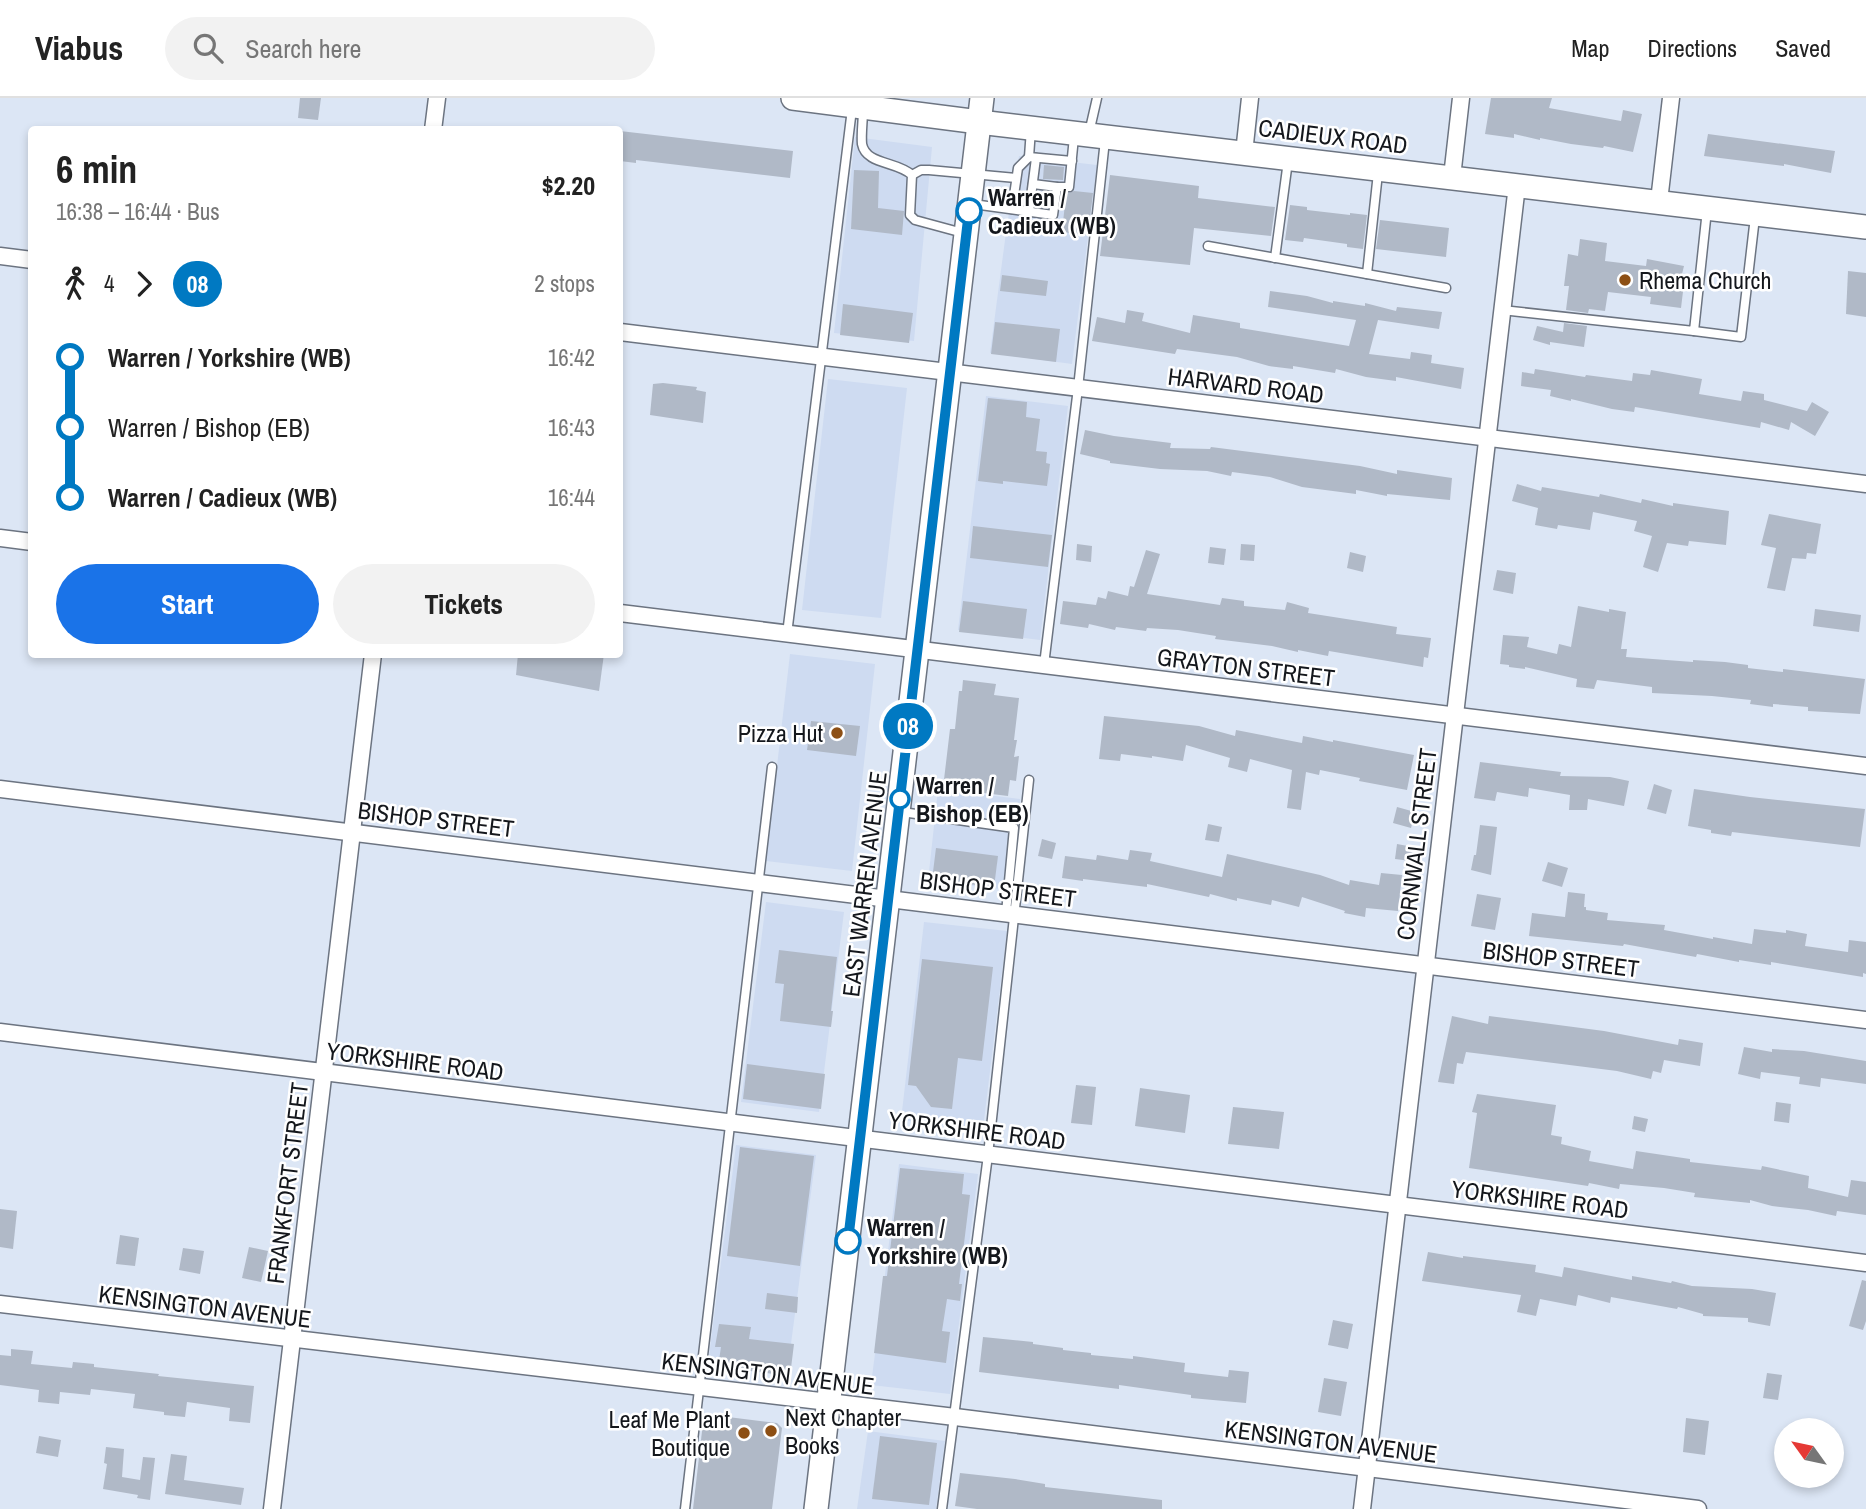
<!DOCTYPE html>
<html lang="en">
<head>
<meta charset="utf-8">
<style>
	:root { --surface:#fff; --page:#f2f2f2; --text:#222; --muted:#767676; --line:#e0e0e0; --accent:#1a73e8 }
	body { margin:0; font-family:"Archivo Narrow",sans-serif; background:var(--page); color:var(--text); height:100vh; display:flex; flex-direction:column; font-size:26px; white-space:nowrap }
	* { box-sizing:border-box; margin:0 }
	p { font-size:23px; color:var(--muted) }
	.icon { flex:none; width:38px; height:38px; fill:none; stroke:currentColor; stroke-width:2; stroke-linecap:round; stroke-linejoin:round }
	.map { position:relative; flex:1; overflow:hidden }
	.drawer { position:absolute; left:28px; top:28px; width:595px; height:532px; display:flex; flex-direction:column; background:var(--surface); border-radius:7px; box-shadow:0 4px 10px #0003 }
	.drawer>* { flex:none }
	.badge { padding:0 14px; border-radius:23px; font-size:24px; line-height:46px }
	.needle { width:46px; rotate:303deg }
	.fabs { position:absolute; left:1774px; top:1320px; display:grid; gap:14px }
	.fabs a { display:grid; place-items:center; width:70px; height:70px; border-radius:50%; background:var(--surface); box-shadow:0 4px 10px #0003; font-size:35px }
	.map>.badge { position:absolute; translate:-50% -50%; box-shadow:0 0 0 4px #fff }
	.legs { display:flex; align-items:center; gap:10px; height:77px; padding:0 28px; font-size:23px }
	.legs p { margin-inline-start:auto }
	.overview { display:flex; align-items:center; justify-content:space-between; height:119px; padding:0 28px }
	h1 { font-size:38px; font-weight:800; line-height:52px }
	.button { display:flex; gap:14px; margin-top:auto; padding:14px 28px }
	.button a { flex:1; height:80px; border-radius:42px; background:var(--accent); color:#fff; font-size:28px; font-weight:800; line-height:80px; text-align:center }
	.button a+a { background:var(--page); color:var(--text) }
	ul { padding:0 28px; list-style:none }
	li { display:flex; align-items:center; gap:24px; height:70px; font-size:26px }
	li i { display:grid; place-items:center; width:10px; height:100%; margin:0 9px; background:currentColor }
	li i::after { content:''; width:18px; height:18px; margin:-9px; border:5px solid; border-radius:50%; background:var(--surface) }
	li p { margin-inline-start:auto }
	li:first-child i { background:linear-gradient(#0000 50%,currentColor 0) }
	li:last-child i { background:linear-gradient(currentColor 50%,#0000 0) }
	header { display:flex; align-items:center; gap:42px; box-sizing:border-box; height:98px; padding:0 35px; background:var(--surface); border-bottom:2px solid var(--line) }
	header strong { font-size:33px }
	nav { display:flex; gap:38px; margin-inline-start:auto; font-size:24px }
	.search { width:490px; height:63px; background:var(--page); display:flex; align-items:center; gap:18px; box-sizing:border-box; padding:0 24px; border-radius:38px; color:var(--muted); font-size:26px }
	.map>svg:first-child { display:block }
	.built { fill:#cedbf1 }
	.building { fill:#b0b9c7 }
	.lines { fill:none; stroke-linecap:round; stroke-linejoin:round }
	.lane-casing { stroke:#6c7481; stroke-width:11 }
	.street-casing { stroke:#6c7481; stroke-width:19 }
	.secondary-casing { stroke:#6c7481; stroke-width:26 }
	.lane { stroke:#fff; stroke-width:8 }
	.street { stroke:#fff; stroke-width:16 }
	.secondary { stroke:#fff; stroke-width:23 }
	.line-1-casing { stroke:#fff; stroke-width:16 }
	.line-1 { stroke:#0079c2; stroke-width:10 }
	.stop-1-dot { fill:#fff; stroke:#0079c2; stroke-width:3.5 }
	.poi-dot { fill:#8d4f14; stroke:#fff; stroke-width:2.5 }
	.labels { text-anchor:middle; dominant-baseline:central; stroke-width:5; stroke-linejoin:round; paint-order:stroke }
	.street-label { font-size:24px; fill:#14171c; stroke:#fff }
	.stop-label { font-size:24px; font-weight:bold; fill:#14171c; stroke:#fff; text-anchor:start }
	.poi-label { font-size:24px; fill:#14171c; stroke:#fff; text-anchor:start }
</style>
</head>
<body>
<header>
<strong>Viabus</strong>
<div class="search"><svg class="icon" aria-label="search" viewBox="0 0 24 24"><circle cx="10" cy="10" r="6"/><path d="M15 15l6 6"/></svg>Search here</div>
<nav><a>Map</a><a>Directions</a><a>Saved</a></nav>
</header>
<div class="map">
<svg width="1866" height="1411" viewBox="0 0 1866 1411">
	<rect width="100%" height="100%" fill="#dce6f5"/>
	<g class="built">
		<path d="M855,39L932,49L914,243L834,235Z"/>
		<path d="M1019,58L1097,67L1072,266L990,255L1007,127Z"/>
		<path d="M828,281L907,290L881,520L802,512Z"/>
		<path d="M986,298L1068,308L1040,542L958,532Z"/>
		<path d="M790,556L875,566L852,773L766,763Z"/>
		<path d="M938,691L1020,701L1010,792L928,783Z"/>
		<path d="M766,804L844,814L819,1014L741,1004Z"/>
		<path d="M924,824L1007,833L983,1031L901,1022Z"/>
		<path d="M736,1047L816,1057L787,1276L708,1266Z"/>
		<path d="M899,1066L978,1076L950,1296L871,1287Z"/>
		<path d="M868,1333L945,1343L936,1411H857Z"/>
	</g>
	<g class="building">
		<path d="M300,0H321L318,22L298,20Z"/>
		<path d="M1491,0H1552L1549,10L1621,23L1623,12L1642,16L1633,54L1604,48L1603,50L1571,46L1540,40V42L1514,36V40L1485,36Z"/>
		<path d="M620,33L793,53L790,80L636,62V65L620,63Z"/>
		<path d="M1708,36L1835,53L1831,75L1784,66V68L1704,58Z"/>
		<path d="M1044,67L1064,69L1063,82L1043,81Z"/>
		<path d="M854,72L879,73L878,110L904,113L902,137L851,131Z"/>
		<path d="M1110,77L1199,88L1198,100L1275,109L1271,138L1194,130L1190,167L1100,158Z"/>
		<path d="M1074,93L1093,95L1088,137L1062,134L1066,96Z"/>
		<path d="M1290,107L1307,109V112L1350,117V115L1367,117L1363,151L1347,149V146L1304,140L1303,144L1285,142Z"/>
		<path d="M1380,122L1449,130L1446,159L1376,151Z"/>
		<path d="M1580,141L1607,145L1605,163L1646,168L1647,161L1684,168L1682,176L1685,177L1681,210L1650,206L1651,199L1608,194L1605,213L1589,211L1588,215L1566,212L1569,188H1564L1568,156L1578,158Z"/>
		<path d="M1848,173L1866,175V219L1846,216Z"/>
		<path d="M1002,177L1048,183L1046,198L1000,193Z"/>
		<path d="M1270,193L1307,198L1333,205V203L1365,208V205L1396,213L1397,209L1442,214L1439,231L1378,222L1369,256L1410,261L1411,254L1432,257L1431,265L1464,270L1461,291L1396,279V283L1366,279L1336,271L1335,275L1293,268V271L1269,268L1237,259L1177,251L1175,256L1092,243L1097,219L1125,225L1127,212L1144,215L1142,223L1190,235L1193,217L1240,225V230L1349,248L1356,222L1268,209Z"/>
		<path d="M843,206L913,215L909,245L840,237Z"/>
		<path d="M995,224L1060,231L1056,264L991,256Z"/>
		<path d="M1564,225L1587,228L1584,249L1550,244V247L1533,242L1537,228L1563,234Z"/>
		<path d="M1535,271L1585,279L1586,277L1632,283L1633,275L1650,277L1651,272L1702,281L1699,296L1741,303L1743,293L1764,296V302L1807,313L1812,304L1829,314L1815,338L1791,324L1789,332L1761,324L1760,330L1635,309L1634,314L1612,311L1571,301V303L1550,298L1551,292L1521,288L1522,274L1534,276Z"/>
		<path d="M663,285L697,289L696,292L706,294L703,325L650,317L653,286Z"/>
		<path d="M988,300L1027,304L1026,319L1040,321L1036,353L1047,354L1046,365L1050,366L1047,388L1003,383V386L978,383Z"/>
		<path d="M1085,332L1114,338L1171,345L1170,350L1210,351L1211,349L1360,368L1397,376V372L1452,380L1450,402L1387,396V398L1356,392V396L1302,389L1270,379L1232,374L1231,378L1207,373L1160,371L1110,365V363L1080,356Z"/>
		<path d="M1517,386L1541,393L1542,389L1599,399L1600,396L1641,405L1642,401L1673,408V405L1729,413L1726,447L1689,443L1688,448L1667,445L1658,474L1643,469L1652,438L1634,433L1637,423L1593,414L1590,432L1558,427L1557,431L1535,427L1538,410L1512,403Z"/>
		<path d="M1769,416L1821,426L1816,456L1807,455L1806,461L1792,460L1785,493L1767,490L1776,450L1761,447Z"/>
		<path d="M973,428L1052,437L1048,469L970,460Z"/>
		<path d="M1077,446L1092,448L1091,464L1076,462Z"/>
		<path d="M1241,446L1255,447L1254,463L1240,462Z"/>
		<path d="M1210,449L1226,451L1224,467L1208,465Z"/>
		<path d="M1146,452L1160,456L1147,496L1220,507L1222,500L1244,503V508L1285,512L1287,504L1309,510L1308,515L1397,529L1396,536L1431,540L1428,560L1424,559L1423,569L1329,553L1328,558L1298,552V554L1272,548L1215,541L1216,538L1178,532L1147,530L1146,533L1116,529L1115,532L1089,526L1088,530L1060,526L1063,503L1096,507L1098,499L1106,501L1108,493L1128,498L1130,488L1134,489Z"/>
		<path d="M1350,454L1366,458L1363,474L1347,470Z"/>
		<path d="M1497,472L1516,475L1513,496L1493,492Z"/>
		<path d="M963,503L1027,511L1023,541L959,534Z"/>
		<path d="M1578,508L1609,514V511L1626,514L1621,551H1627L1626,559L1693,564V562L1725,564L1748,567V570L1783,574V571L1865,581L1860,616L1808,613V609L1773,606V609L1750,606L1751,602L1712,598L1652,595V589L1597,582L1594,591L1576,589L1577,581L1525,569V571L1509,569V567L1500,566L1503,537L1529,539L1527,549L1557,556L1559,546L1571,549Z"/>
		<path d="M1815,511L1861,517L1859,534L1813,528Z"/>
		<path d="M518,556H604L599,593L516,577Z"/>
		<path d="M963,582L996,586L994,597L1019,600L1014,642H1017L1014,659L1019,658L1016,683L1010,682L1008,698L943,690L950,631H955L959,593H962Z"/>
		<path d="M1104,618L1199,628L1235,638L1236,632L1302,645L1303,638L1333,644V642L1414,657L1407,692L1359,683L1360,680L1320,672L1319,677L1306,674L1301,712L1287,710L1292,672L1250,661L1247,674L1228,669L1230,660L1186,647L1183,663L1152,658V660L1121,656L1120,663L1099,661Z"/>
		<path d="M811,623L860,628L856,658L807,652Z"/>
		<path d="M1480,664L1561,674L1560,678L1610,679L1629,683L1624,708L1588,701L1587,712H1569L1570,697L1529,690L1528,699L1497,694L1495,703L1474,700Z"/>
		<path d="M1654,686L1672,692L1666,716L1647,711Z"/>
		<path d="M1694,691L1750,699L1865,711L1860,749L1732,734L1731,738L1711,735V732L1688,728Z"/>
		<path d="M1397,709L1415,714L1411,730L1393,725Z"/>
		<path d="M1208,726L1222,729L1219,744L1205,742Z"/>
		<path d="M1480,727L1497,729L1491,777L1471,772L1474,757H1476Z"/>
		<path d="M1042,741L1056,745L1052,761L1038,758Z"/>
		<path d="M1397,746L1413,749L1411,763L1395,761Z"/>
		<path d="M936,750L998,758L994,789L932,782Z"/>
		<path d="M1130,752L1152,755L1150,763L1222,779L1227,756L1320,777L1349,787L1350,782L1379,787L1381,775L1402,777L1398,813L1366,810L1365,819L1344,815L1345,813L1302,799L1299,809L1272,802L1271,807L1237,800V803L1210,796L1209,799L1147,786V789L1083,781V783L1062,780L1065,758L1096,762L1097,757L1128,762Z"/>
		<path d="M1548,764L1568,770L1562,789L1542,783Z"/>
		<path d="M1568,794L1585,796L1584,809H1586V812L1608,815L1607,822L1665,827L1664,832L1713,841V839L1752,846L1754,831L1786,835V832L1807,836L1805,848L1848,854L1849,842L1866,844V876L1863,875V879L1771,864V867L1739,862V864L1697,856L1696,859L1624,846L1623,848L1529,838L1532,815L1565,819Z"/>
		<path d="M1477,796L1501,800L1495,832L1471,828Z"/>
		<path d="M779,852L837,859L831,913H833L831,929L780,923L784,886L775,885Z"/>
		<path d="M922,861L993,869L982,963L958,960L952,1011L931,1009L916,988L908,987Z"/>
		<path d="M1452,918L1488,926L1489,918L1604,933L1678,947L1679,941L1703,945L1700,968L1664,962L1661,975L1653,973L1651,981L1617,973L1466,954L1463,966L1457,965L1454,986L1438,984Z"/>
		<path d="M1744,949L1772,954V951L1804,953L1866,963V986L1821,980L1820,989L1799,986L1800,979L1761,974L1760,981L1738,976Z"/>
		<path d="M747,966L825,976L821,1011L743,1001Z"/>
		<path d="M1076,987L1096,989L1092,1027L1071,1025Z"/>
		<path d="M1140,990L1190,997L1185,1035L1135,1028Z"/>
		<path d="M1477,996L1556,1007L1551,1037L1562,1039L1561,1046L1591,1053L1589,1063L1633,1071L1636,1053L1690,1061V1064L1761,1072L1762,1068L1809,1078L1808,1090L1848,1099L1851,1082L1866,1084V1117L1837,1113L1836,1118L1808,1112L1772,1108L1750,1102V1105L1694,1099L1695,1095L1664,1090L1620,1086L1619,1091L1589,1085L1588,1088L1469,1070L1477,1015L1472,1014Z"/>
		<path d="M1776,1004L1791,1006L1789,1025L1774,1023Z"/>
		<path d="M1233,1009L1284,1014L1279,1051L1228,1046Z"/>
		<path d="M1634,1018L1648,1021L1645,1034L1632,1031Z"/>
		<path d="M740,1049L814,1058L800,1168L727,1158Z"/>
		<path d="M900,1070L964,1076L962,1096L970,1097L959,1186H962L960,1203L947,1201L942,1233L950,1234L946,1265L874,1255L883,1178H887Z"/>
		<path d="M0,1111L17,1113L13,1151L0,1149Z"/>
		<path d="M120,1137L139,1140L135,1168L116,1166Z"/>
		<path d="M249,1149L268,1153L261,1184L242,1180Z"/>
		<path d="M183,1150L204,1153L200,1176L179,1172Z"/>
		<path d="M1428,1154L1463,1160V1158L1536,1167L1535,1174L1562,1179L1564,1169L1632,1182V1178L1671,1185L1672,1183L1692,1188L1752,1191L1776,1195L1770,1228L1748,1224V1220L1703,1218V1216L1678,1209L1677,1211L1611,1199L1610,1205L1578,1197L1576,1208L1540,1201L1536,1218L1517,1214L1521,1197L1422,1183Z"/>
		<path d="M1862,1182L1866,1183V1223L1863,1232L1849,1228Z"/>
		<path d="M767,1195L798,1199L797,1215L765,1211Z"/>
		<path d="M1333,1222L1353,1226L1348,1251L1328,1247Z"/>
		<path d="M719,1226L751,1229L749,1241L794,1246L790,1278L718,1269L721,1249H715Z"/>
		<path d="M983,1239L1033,1244V1246L1063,1250V1252L1091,1255V1257L1133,1261V1258L1185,1265L1184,1274L1228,1279L1229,1272L1249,1274L1246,1305L1191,1300V1297L1119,1287V1291L979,1274Z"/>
		<path d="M11,1251L33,1253L31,1266L72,1270L73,1264L94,1266V1269L159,1276L158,1278L254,1288L250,1325L229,1323L230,1310L187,1304L185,1319L164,1317V1314L133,1310L135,1296L91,1291L90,1297L60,1294L59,1306L38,1304L39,1292L0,1287V1257L11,1258Z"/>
		<path d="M1767,1275L1782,1277L1778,1302L1763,1300Z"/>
		<path d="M1324,1280L1347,1284L1341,1318L1318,1314Z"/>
		<path d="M704,1316L777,1325L782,1330L772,1411H693Z"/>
		<path d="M1686,1320L1709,1323L1705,1357L1683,1354Z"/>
		<path d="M39,1338L61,1342L58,1359L36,1355Z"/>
		<path d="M880,1338L937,1345L929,1407L872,1401Z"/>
		<path d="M106,1349L124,1351L122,1379L140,1382L143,1359L155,1360L150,1402L137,1400L138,1397L103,1391L107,1366L104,1365Z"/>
		<path d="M171,1356L187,1358L184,1382L244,1390L241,1407L165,1396Z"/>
		<path d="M960,1375L1015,1381L1045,1386V1389L1162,1402V1411H977L955,1408Z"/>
	</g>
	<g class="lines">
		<g class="lane-casing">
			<g id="lane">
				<path d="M863,12C863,23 861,36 862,46C866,67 897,63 912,77L910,117L915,122L963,135"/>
				<path d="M1089,35L1097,0"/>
				<path d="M1029,59L1031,31"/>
				<path d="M912,77L921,72H929L1016,80"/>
				<path d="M1033,86L1057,89"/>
				<path d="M973,106L1053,117L1057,89H1069L1074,39"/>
				<path d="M1012,111L1018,70L1029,59L1072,63"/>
				<path d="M1029,114L1036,60"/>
				<path d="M1208,148L1446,190"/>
				<path d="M1275,160L1288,63"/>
				<path d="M1367,176L1378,75"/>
				<path d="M1502,212L1694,233L1707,112"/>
				<path d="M1694,233L1741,239L1755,119"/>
				<path d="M787,536L852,11"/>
				<path d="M1044,567L1078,290L1105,42"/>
				<path d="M902,714L1014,730L1006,815"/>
				<path d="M685,1411L772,669"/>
				<path d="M942,1411L988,1057L1029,682"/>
			</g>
		</g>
		<g class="street-casing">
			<g id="street">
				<path d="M433,32L437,0"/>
				<path d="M1244,55L1250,0"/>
				<path d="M1452,79L1461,0"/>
				<path d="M1659,103L1671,0"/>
				<path d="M0,158L32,162"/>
				<path d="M620,234L1866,386"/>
				<path d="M0,440L32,444"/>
				<path d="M620,515L1866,668"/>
				<path d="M0,691L1866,922"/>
				<path d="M0,934L1866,1165"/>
				<path d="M0,1206L955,1319L1698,1411"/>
				<path d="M272,1411L373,556"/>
				<path d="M1362,1411L1517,87"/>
			</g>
		</g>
		<g class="secondary-casing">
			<g id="secondary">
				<path d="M793,0L979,24L1866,129"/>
				<path d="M816,1411L982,0"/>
			</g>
		</g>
		<use href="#lane" class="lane"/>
		<use href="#street" class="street"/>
		<use href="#secondary" class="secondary"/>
	</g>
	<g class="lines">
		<g class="line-1-casing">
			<path id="line-1" d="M848,1143L969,113"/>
		</g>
		<use href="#line-1" class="line-1"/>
	</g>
	<g class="stop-1-dot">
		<circle cx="969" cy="113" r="12"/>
		<circle cx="900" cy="701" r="9"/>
		<circle cx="848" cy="1143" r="12"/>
	</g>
	<g class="poi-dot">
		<circle cx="1625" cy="182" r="7"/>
		<circle cx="837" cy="635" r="7"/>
		<circle cx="771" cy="1333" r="7"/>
		<circle cx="744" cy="1335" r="7"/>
	</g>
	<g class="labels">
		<g class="street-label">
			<text transform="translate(1333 38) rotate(7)">CADIEUX ROAD</text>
			<text transform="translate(1246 287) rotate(7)">HARVARD ROAD</text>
			<text transform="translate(1246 569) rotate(7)">GRAYTON STREET</text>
			<text transform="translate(436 721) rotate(7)">BISHOP STREET</text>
			<text transform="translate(1416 746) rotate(-83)">CORNWALL STREET</text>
			<text transform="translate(864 786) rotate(-83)">EAST WARREN AVENUE</text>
			<text transform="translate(998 791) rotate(7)">BISHOP STREET</text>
			<text transform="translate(1561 861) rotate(7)">BISHOP STREET</text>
			<text transform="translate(415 963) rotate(7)">YORKSHIRE ROAD</text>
			<text transform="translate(977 1032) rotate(7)">YORKSHIRE ROAD</text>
			<text transform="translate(287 1085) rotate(-83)">FRANKFORT STREET</text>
			<text transform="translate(1540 1101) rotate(7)">YORKSHIRE ROAD</text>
			<text transform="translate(205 1208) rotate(7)">KENSINGTON AVENUE</text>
			<text transform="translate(768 1275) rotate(7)">KENSINGTON AVENUE</text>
			<text transform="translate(1331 1343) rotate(7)">KENSINGTON AVENUE</text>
		</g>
		<g class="stop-label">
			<text x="988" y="99">Warren /<tspan x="988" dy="28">Cadieux (WB)</tspan></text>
			<text x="916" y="687">Warren /<tspan x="916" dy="28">Bishop (EB)</tspan></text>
			<text x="867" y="1129">Warren /<tspan x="867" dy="28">Yorkshire (WB)</tspan></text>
		</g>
		<g class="poi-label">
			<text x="1639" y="182">Rhema Church</text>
			<text x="823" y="635" text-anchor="end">Pizza Hut</text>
			<text x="785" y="1319">Next Chapter<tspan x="785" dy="28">Books</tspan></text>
			<text x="730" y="1321" text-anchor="end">Leaf Me Plant<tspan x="730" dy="28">Boutique</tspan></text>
		</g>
	</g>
</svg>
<div class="fabs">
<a><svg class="needle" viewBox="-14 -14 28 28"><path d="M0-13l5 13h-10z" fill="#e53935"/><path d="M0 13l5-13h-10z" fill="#767676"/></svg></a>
</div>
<b class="badge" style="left:908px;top:628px;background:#0079c2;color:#fff">08</b>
<section class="drawer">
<div class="overview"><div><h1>6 min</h1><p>16:38 – 16:44 · Bus</p></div><b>$2.20</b></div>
<div class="legs"><svg class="icon" aria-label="walk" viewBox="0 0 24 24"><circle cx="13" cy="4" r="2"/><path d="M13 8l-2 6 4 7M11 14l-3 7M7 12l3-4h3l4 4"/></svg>4<svg class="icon" aria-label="forward" viewBox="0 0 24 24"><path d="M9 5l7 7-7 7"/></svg><b class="badge" style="background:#0079c2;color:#fff">08</b><p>2 stops</p></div>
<ul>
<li><i style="color:#0079c2"></i><b>Warren / Yorkshire (WB)</b><p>16:42</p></li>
<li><i style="color:#0079c2"></i><span>Warren / Bishop (EB)</span><p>16:43</p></li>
<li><i style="color:#0079c2"></i><b>Warren / Cadieux (WB)</b><p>16:44</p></li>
</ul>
<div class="button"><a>Start</a><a>Tickets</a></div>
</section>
</div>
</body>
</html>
